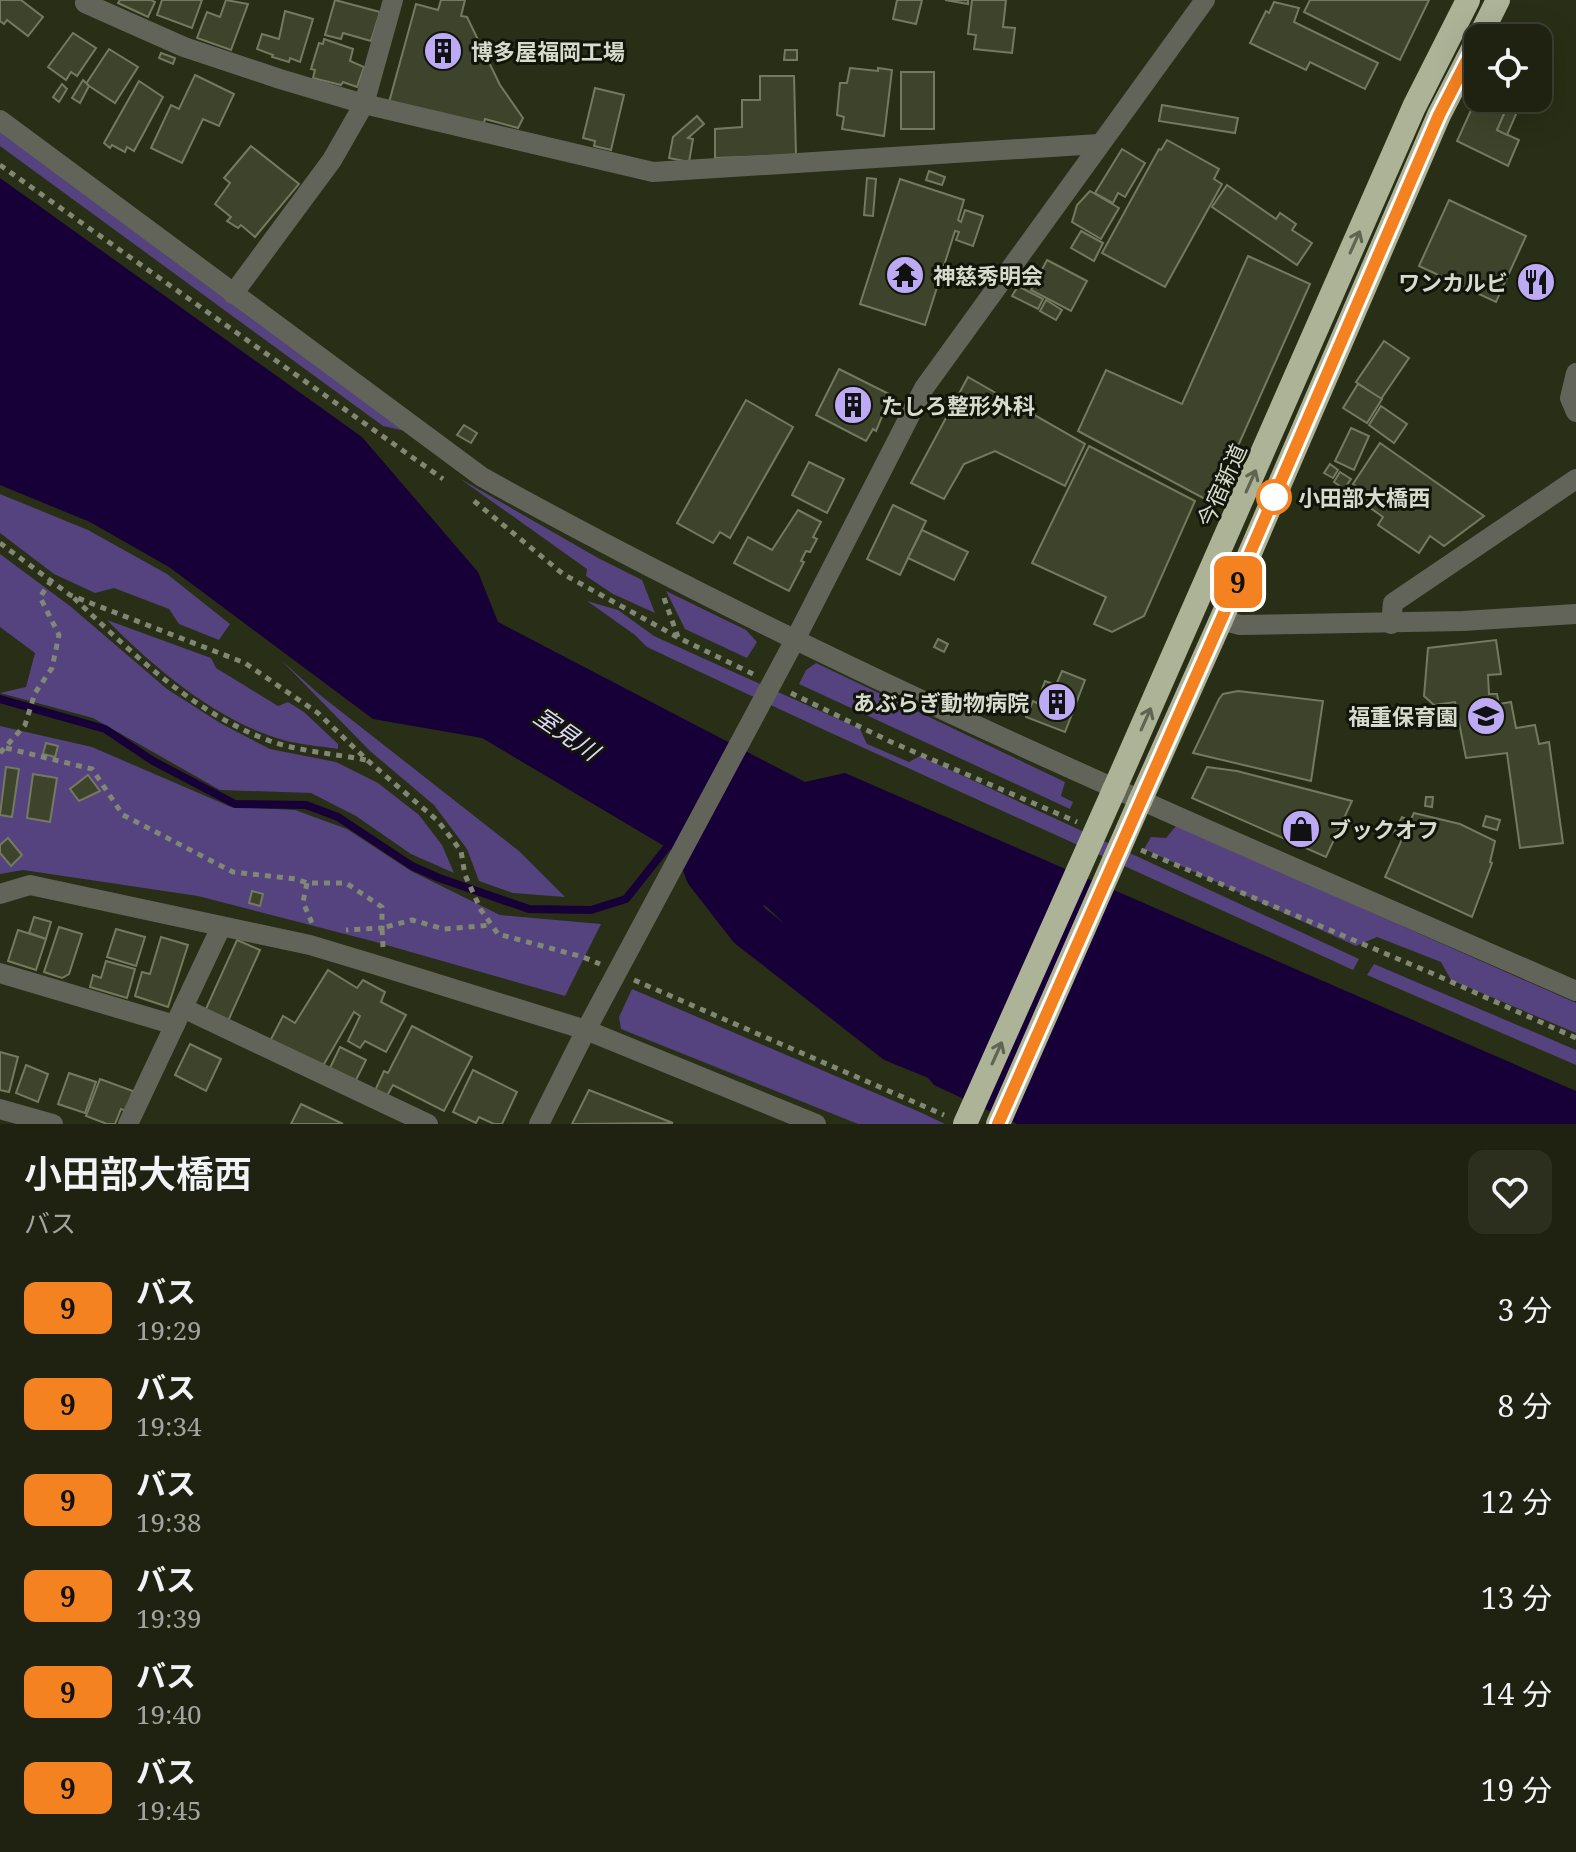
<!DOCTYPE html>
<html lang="ja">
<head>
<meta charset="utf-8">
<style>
	:root { --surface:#1f2210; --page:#2c2f1e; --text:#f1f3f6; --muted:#a1a49f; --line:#3c3f30 }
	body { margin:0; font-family:"Noto Serif","Noto Sans JP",serif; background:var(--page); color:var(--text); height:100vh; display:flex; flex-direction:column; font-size:30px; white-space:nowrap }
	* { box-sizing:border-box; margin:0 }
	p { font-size:26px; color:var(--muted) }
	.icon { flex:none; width:44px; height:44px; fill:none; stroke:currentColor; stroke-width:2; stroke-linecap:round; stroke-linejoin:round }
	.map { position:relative; height:1124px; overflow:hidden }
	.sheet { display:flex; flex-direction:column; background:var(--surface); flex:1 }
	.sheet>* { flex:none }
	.badge { padding:0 16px; border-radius:12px; font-size:28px; line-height:52px }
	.buttons { position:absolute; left:1464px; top:24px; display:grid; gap:16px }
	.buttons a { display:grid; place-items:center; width:88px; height:88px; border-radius:16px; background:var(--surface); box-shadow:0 8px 32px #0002,0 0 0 2px var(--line); font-size:40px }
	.map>.badge { position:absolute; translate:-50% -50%; box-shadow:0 0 0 4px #fff }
	.round { display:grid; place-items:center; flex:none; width:84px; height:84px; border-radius:16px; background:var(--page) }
	.summary { display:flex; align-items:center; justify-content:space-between; height:136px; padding:0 24px }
	h1 { font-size:38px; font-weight:600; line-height:60px }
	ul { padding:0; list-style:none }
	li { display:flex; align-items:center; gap:24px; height:96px; padding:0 24px }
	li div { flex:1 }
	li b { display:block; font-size:30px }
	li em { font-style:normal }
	li .badge { min-width:88px; font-weight:700; text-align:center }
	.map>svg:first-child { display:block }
	.green { fill:#54437e }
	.water { fill:#160037 }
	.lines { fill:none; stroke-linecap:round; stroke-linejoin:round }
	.stream { stroke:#160037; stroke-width:8 }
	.river { stroke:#160037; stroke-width:46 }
	.building { fill:#3e432b; stroke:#747a60; stroke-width:2 }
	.path { stroke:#828774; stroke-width:5; stroke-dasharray:6 6; stroke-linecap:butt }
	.minor { stroke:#626459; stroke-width:20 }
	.highway { stroke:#adb397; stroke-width:24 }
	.minor-bridge { stroke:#626459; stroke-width:20 }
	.highway-bridge { stroke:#adb397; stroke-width:24 }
	.oneway { stroke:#606451 }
	.line-casing { stroke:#fff; stroke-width:18 }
	.line { stroke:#f58220; stroke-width:12 }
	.stop-dot { fill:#fff; stroke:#f58220; stroke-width:4 }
	.labels { text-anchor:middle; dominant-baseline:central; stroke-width:6; stroke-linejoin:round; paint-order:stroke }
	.poi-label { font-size:22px; font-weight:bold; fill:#d7dbcd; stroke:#13150b; text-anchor:start }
	.street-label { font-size:22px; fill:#d7dbcd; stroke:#13150b }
	.stop-label { font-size:22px; font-weight:bold; fill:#d7dbcd; stroke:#13150b; text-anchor:start }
	.water-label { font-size:24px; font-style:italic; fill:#ded6fe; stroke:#13150b }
</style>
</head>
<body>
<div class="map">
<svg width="1576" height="1124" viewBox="0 0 1576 1124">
	<rect width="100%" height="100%" fill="#292e16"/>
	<g class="green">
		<path d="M0,132L405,431L383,426L0,146Z"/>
		<path d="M459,478L598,558L642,580L655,613L613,594L586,576L587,569Z"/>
		<path d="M0,494L88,530L167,574L230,624L219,640L179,624L169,609L114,588L95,593L54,574L0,533Z"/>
		<path d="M0,554L70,606L167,689L220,723L270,749L336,762L378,783L419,815L442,845L454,873L411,854L356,816L311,793L220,790L93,718L0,693L26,687L35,653L0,627Z"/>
		<path d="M666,591L746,630L757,642L747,658L685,629Z"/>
		<path d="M587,601L618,610L654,636L860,729L867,744L909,762L920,756L1359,959L1353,970C1118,862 881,758 647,647L635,635Z"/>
		<path d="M107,620L211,658L216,668L278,706L288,702L304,712L338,744V749C320,746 301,745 283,740C217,721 154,668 107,620Z"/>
		<path d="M281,660L320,695L519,851L565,897L513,893L479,881L467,849L434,805L370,751Z"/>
		<path d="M816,663L1065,782L1061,796L1073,802L1070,809L799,684L806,670Z"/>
		<path d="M0,726L92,747L231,807L295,810L347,829L411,871L500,915L601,924L565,996L372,941L198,896L23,870L0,874Z"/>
		<path d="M1176,826L1576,1003V1033L1451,980L1441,962L1377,937L1356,946L1144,849L1151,837L1166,838Z"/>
		<path d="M1374,964L1576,1050V1065L1367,975Z"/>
		<path d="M632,989L922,1113L945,1124H858L621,1029L619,1017Z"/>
	</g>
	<path class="water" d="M0,178L362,437L478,572L498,622L805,782L845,773L1576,1091V1124H1017L934,1085L853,989L767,907L482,738L373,719L169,567L90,522L0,485Z"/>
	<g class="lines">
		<path class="stream" d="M0,699L105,729L153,761L235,804L306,805L338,817L412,866L439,878L529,909L591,910L626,899L672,841"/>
		<path class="river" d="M682,815L688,819L708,872L750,926L896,1040L955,1064"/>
	</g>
	<g class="building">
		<path d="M0,0H21L43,17L28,36L7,20L4,24L0,21Z"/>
		<path d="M120,0H151L155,2L148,17L118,3Z"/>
		<path d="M162,0H202L192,28L157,15Z"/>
		<path d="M226,0L248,4L231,50L197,38L207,12L220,17Z"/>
		<path d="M335,0L380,12L371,41L343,33L341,39L325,35Z"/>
		<path d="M441,0H465L461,16L467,17L500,85L523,118L518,128L485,119L482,129L388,106L416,4L438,10Z"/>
		<path d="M897,0H922L916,24L893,19Z"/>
		<path d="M945,0H968V4Z"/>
		<path d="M972,0H1006L1003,27L1015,28L1012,53L974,49L976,35L968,34Z"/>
		<path d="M1310,0H1429L1400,60L1304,12Z"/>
		<path d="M1274,2L1299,8L1294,22L1378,63L1365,89L1310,62L1306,70L1250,43L1266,11L1269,13Z"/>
		<path d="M285,11L313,19L300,62L290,58L289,62L272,57L273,55L257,49L262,34L279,39Z"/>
		<path d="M73,33L96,48L77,76L71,72L66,80L48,67Z"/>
		<path d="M324,39L353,49L350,61L364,67L357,87L343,82L341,85L313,78L315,70L311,69L319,43L323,44Z"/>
		<path d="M109,49L138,67L115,103L86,84Z"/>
		<path d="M785,50H797V60H784Z"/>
		<path d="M161,53L175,58L173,64L159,58Z"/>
		<path d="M850,68L878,71V68L892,70L884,136L842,129L844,117L837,115L840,83H847Z"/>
		<rect x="901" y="72" width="33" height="57"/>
		<path d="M195,75L234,94L219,126L203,119L182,163L151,148L171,105L179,109Z"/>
		<path d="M760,76H794L796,155L715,158V129L742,127V100H760Z"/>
		<path d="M83,80L89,86L80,103L72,98Z"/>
		<path d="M139,81L163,97L134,151L127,147L125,152L112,145L110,148L104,143Z"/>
		<path d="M62,84L67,89L59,102L53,97Z"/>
		<path d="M595,88L624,95L611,150L594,146L595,141L583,138Z"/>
		<path d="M1478,95V98H1511L1497,130L1519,140L1508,166L1457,141Z"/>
		<path d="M1511,98H1523L1507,135L1497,130Z"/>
		<path d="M1162,105L1238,118L1235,133L1159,121Z"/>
		<path d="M697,116L704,124L688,138L693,139L689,162L669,158L673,137Z"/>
		<path d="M1167,140L1219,169L1214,179L1222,184L1165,287L1102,253L1159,149L1161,150Z"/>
		<path d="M251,146L299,184L255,237L241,225L238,228L227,221L231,217L215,204L230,183L224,178Z"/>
		<path d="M1122,149L1145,163L1125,197L1118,193L1113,203L1095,193Z"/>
		<path d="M929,171L945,177L942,185L926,180Z"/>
		<path d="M867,178L876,179L873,216L864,215Z"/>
		<path d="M900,179L964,200L958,220L961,222L965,210L983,216L973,246L956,240L959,232L955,231L925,325L860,304Z"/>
		<path d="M1227,185L1276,219L1280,213L1296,224L1292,230L1312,243L1297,265L1212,207Z"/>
		<path d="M1090,191L1119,208L1101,239L1072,222L1077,205Z"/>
		<path d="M1449,200L1526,236L1496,302L1419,266Z"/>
		<path d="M1081,231L1103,243L1094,261L1071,248Z"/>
		<path d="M1248,256L1310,284L1226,473L1205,499L1078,431L1106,370L1182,404Z"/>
		<path d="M1047,260L1087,281L1071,311L1031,290Z"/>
		<path d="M1018,286L1043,299L1038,309L1012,296Z"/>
		<path d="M1046,300L1062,310L1056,320L1040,311Z"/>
		<path d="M1384,341L1409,358L1381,399L1356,382Z"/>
		<path d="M839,369L891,395L876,431L873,429L866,441L816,415Z"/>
		<path d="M968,377L1085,444L1065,486L995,451L964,464L944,499L911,483Z"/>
		<path d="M1358,384L1382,399L1367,423L1343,408Z"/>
		<path d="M746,400L793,427L730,538L720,532L713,543L677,523Z"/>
		<path d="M1381,406L1407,424L1394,443L1369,425Z"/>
		<path d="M464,425L477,433L471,443L457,435Z"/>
		<path d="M1351,428L1369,436L1354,470L1335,461Z"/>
		<path d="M1380,443L1484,516L1444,546L1430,536L1419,553L1378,525L1383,517L1362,502L1367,494L1353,484Z"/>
		<path d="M1089,446L1195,501L1144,616L1112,632L1094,624L1106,597L1032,563Z"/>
		<path d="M809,462L844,479L827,513L792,495Z"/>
		<path d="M1330,464L1338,470L1333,478L1324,473Z"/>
		<path d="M1340,472L1351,479L1344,489L1334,482Z"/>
		<path d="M893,505L926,521L900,575L867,559Z"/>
		<path d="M798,510L821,522L813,537L817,539L810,552L806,551L801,561L804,562L789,591L734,563L748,537L772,550Z"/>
		<path d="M922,530L968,552L954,580L908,558Z"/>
		<path d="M938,639L948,644L944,652L934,647Z"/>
		<path d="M1496,640L1501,674L1488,675L1489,694H1497L1499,704L1511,702L1516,728L1535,725L1539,744L1549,742L1563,843L1520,848L1507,753L1466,758L1455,702L1434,705L1424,696L1428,648Z"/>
		<path d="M1062,671L1085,680L1065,732L1026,717L1033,701L1037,703L1045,681L1056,685Z"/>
		<path d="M1238,691L1323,701L1311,781L1193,753L1219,699L1223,694Z"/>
		<path d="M46,743L58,746L55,757L43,754Z"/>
		<path d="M6,767L19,769L12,817L0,815Z"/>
		<path d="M1207,767L1237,771L1352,801L1326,857L1192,798Z"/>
		<path d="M33,774L57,778L50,822L27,818Z"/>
		<path d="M88,775L100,791L79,801L70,789Z"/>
		<path d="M1426,797H1433L1432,807L1425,806Z"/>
		<path d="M1414,813L1460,824L1495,841L1490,862L1492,863L1472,917L1385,877L1403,837L1394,833L1402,817L1410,821Z"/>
		<path d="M1486,816L1500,820L1497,830L1483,826Z"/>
		<path d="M8,838L22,855L11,866L0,853V845Z"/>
		<path d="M252,891L263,894L260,906L249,903Z"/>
		<path d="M34,917L51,922L46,939L29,933Z"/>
		<path d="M59,927L82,934L69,974L62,978L44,972Z"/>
		<path d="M116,929L145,937L136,966L107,957Z"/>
		<path d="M18,930L46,939L36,970L8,961Z"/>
		<path d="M161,937L188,945L168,1007L135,996L142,972L150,974Z"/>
		<path d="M237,940L260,950L228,1021L205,1011Z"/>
		<path d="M106,961L135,969L127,998L90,987L93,975L101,978Z"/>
		<path d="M328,970L357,988L363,980L385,992L381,1002L406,1015L386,1052L365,1041L360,1048L348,1041L360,1016L354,1012L320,1071L269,1043L283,1016L295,1023Z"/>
		<path d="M412,1026L472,1057L444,1111L393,1085L384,1101L373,1095L384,1071L388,1073Z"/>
		<path d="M190,1044L221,1059L206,1091L175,1075Z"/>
		<path d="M340,1047L366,1060L355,1082L329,1070Z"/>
		<path d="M0,1052L18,1057L9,1092L0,1090Z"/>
		<path d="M26,1065L48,1074L38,1102L16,1093Z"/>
		<path d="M473,1070L517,1092L502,1124H494L479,1117L476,1123L453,1112Z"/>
		<path d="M69,1073L96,1082L85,1113L58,1104Z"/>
		<path d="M100,1079L133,1091L126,1111L121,1109L115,1124H107L86,1116Z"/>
		<path d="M589,1090L673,1123L572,1124Z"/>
		<path d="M301,1104L343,1124H291Z"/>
	</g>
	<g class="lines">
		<g class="path">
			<path d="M0,165L443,479"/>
			<path d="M474,501L563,574L679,638L753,674"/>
			<path d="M0,543L70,595L245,663L318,713L367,760L438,821L461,851L465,875L481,910L498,934L583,957L600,964"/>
			<path d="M74,598C133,654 192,712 270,741C298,751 336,754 366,760"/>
			<path d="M664,598L678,637"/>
			<path d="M791,693L889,741L1077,822"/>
			<path d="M6,748L92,769L123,815L233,872L296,879L307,883H346L382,907V928L346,930"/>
			<path d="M0,753L25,725L35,693L52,668L59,635L40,597L51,581"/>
			<path d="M1141,850L1436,975L1576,1038"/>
			<path d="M307,883L303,902L312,923"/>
			<path d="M383,947L382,928L412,920L444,929L491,925"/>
			<path d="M634,980L944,1115"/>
		</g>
		<g class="minor">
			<path d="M86,0L85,3L184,47L280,79L364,104L653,172L1099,144"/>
			<path d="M0,120L482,477C834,673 1207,829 1576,991"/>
			<path d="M233,294L332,160L364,104L393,0"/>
			<path d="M1576,373L1570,398L1576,412"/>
			<path d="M1221,620L1240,625L1463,621L1576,614"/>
			<path d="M1391,624L1393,603L1576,479"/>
			<path d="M796,638L924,388L1205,0"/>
			<path d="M0,894L30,885L310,945L383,967L586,1030L816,1124"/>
			<path d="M0,973L175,1025"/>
			<path d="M183,1008L428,1124"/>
			<path d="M0,1109L53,1124"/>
			<path d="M128,1124L221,927"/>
			<path d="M539,1124L586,1030"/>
		</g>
		<g class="highway">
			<path d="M1479,38L1498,0"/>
			<path d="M1114,790L1414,107L1468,0"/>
			<path d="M1140,801L1221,620L1439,115L1478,39"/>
		</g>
		<path class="minor-bridge" d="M586,1030L796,638"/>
		<g class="highway-bridge">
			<path d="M965,1124L1114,790"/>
			<path d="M998,1124L1140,801"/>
		</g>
	</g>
	<defs><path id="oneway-shaft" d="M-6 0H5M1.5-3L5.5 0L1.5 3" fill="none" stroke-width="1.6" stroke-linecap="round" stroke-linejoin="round" transform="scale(2)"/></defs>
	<g class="oneway">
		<use href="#oneway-shaft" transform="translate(1355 242) rotate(-66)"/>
		<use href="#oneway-shaft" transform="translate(1251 481) rotate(-66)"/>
		<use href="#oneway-shaft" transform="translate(1146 719) rotate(-66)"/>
		<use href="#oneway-shaft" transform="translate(997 1053) rotate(-66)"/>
	</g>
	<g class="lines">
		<g class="line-casing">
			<path id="line" d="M998,1124L1221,620L1439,115L1478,39"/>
		</g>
		<use href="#line" class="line"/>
	</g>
	<defs>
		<g id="building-disc" transform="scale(2)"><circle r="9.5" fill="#bcaaf5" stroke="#13150b"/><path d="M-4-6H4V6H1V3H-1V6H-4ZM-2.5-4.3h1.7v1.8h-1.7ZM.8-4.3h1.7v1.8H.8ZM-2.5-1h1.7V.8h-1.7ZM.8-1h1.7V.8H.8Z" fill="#111"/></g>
		<g id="temple-disc" transform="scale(2)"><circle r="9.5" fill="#bcaaf5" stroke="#13150b"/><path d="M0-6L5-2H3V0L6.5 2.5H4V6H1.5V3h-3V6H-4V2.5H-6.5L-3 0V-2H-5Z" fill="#111"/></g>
		<g id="restaurant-disc" transform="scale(2)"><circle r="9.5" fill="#bcaaf5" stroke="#13150b"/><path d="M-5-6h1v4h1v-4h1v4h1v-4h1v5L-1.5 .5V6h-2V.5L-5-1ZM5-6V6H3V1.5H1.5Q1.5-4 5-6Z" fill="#111"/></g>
		<g id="school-disc" transform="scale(2)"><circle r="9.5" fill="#bcaaf5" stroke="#13150b"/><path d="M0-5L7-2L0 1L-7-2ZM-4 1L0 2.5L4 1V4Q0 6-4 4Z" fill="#111"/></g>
		<g id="shop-disc" transform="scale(2)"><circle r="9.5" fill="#bcaaf5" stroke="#13150b"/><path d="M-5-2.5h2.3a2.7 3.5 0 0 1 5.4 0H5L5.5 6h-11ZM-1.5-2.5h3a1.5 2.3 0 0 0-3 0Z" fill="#111"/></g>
	</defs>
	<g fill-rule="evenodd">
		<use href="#building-disc" x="443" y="51"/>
		<use href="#temple-disc" x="905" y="275"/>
		<use href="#restaurant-disc" x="1536" y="282"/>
		<use href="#building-disc" x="853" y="405"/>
		<use href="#building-disc" x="1057" y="702"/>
		<use href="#school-disc" x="1486" y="716"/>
		<use href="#shop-disc" x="1301" y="829"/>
	</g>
	<circle class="stop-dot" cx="1274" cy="497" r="16"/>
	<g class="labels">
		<g class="poi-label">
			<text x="471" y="51">博多屋福岡工場</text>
			<text x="933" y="275">神慈秀明会</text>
			<text x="1508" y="282" text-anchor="end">ワンカルビ</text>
			<text x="881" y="405">たしろ整形外科</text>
			<text x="1029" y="702" text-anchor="end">あぶらぎ動物病院</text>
			<text x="1458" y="716" text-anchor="end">福重保育園</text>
			<text x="1329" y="829">ブックオフ</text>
		</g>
		<g class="street-label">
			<text transform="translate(1221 485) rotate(-66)">今宿新道</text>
		</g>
		<g class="stop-label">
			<text x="1298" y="497">小田部大橋西</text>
		</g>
		<g class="water-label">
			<text transform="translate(567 733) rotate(35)">室見川</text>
		</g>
	</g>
</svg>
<div class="buttons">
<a><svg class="icon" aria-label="locate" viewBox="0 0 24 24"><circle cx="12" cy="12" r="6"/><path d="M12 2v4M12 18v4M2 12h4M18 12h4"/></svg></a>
</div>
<b class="badge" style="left:1238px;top:582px;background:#f58220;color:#111">9</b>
</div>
<section class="sheet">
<div class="summary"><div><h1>小田部大橋西</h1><p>バス</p></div><a class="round"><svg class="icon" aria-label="heart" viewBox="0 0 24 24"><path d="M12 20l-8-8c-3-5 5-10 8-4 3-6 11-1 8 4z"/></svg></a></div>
<ul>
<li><span class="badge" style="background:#f58220;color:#111">9</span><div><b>バス</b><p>19:29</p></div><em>3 分</em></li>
<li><span class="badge" style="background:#f58220;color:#111">9</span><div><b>バス</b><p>19:34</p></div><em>8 分</em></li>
<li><span class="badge" style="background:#f58220;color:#111">9</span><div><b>バス</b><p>19:38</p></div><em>12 分</em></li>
<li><span class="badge" style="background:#f58220;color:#111">9</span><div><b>バス</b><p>19:39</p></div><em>13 分</em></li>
<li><span class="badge" style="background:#f58220;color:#111">9</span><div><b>バス</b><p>19:40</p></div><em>14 分</em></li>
<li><span class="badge" style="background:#f58220;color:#111">9</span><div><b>バス</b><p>19:45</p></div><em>19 分</em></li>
</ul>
</section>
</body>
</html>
